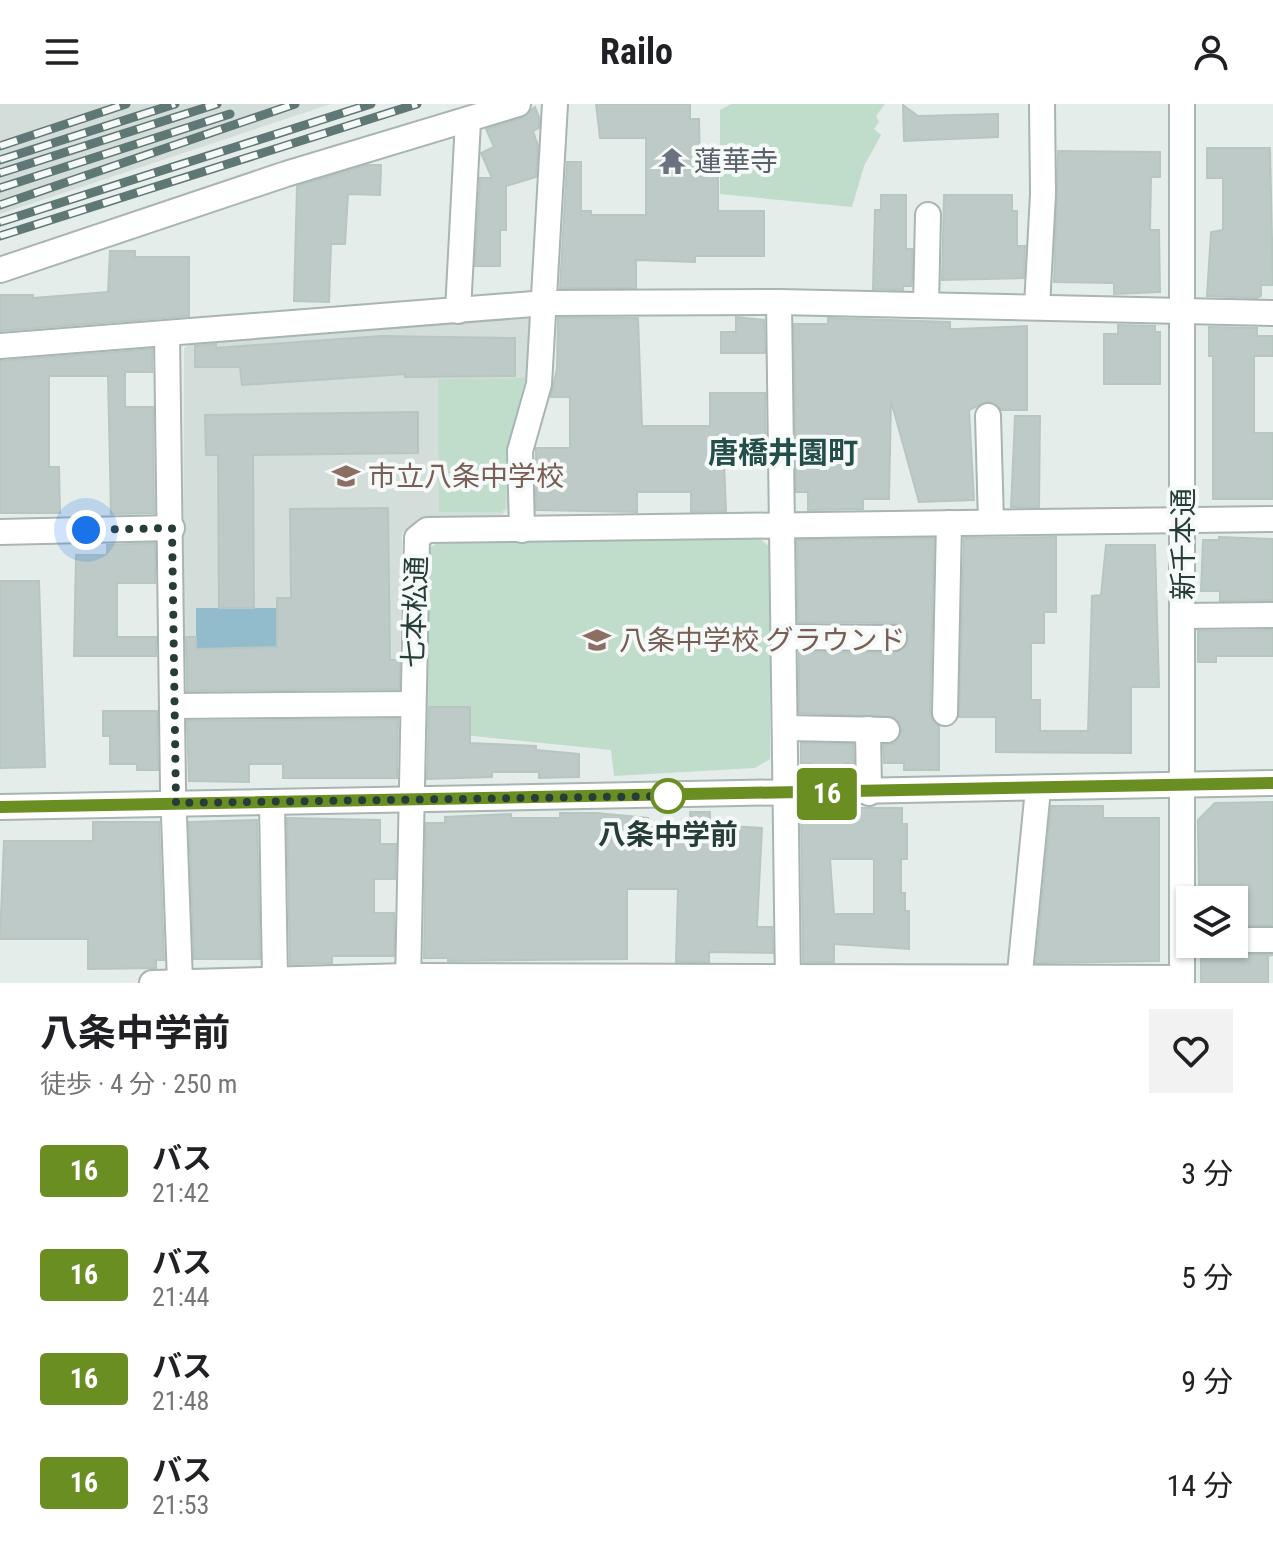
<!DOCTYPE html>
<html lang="ja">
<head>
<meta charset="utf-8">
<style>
	:root { --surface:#fff; --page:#f2f2f2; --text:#202124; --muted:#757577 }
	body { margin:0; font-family:"Roboto Condensed","Noto Sans JP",sans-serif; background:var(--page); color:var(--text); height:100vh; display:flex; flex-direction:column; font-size:30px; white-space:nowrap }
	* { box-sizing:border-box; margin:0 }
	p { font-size:26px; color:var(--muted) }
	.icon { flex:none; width:44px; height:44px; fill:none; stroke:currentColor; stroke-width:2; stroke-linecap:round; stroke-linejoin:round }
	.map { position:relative; height:879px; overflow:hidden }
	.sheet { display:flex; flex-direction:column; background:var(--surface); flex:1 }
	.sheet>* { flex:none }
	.badge { padding:0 16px; border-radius:6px; font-size:28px; line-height:52px }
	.tools { position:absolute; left:1176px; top:782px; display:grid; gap:16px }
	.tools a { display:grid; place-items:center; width:72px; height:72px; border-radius:0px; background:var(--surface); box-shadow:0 2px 6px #0004; font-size:40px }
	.you { position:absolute; width:40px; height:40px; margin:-20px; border:6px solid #fff; border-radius:50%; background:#1a73e8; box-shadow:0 0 0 12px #1a73e833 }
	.map>.badge { position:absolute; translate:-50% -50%; box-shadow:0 0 0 4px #fff }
	.round { display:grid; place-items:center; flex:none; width:84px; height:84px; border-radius:0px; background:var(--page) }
	.overview { display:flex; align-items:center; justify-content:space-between; height:136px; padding:0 40px }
	h1 { font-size:38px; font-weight:700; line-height:60px }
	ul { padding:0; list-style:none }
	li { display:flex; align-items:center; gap:24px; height:104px; padding:0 40px }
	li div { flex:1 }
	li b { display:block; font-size:30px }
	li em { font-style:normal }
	li .badge { min-width:88px; font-weight:700; text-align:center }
	header { display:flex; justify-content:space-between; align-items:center; height:104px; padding:0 40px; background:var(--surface); font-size:36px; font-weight:700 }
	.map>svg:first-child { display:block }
	.built { fill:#d3ddda }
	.green { fill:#c0dccb }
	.water { fill:#92bbcc }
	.building { fill:#bdcac7; stroke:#b8c6c2; stroke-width:2; fill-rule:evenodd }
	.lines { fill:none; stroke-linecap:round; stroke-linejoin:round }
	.minor-casing { stroke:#a8b5b2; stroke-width:28 }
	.minor { stroke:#fff; stroke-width:24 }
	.rail-casing { stroke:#607875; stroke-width:9 }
	.rail { stroke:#f5f9f8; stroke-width:6; stroke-dasharray:18; stroke-linecap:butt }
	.line-casing { stroke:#fff; stroke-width:18 }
	.line { stroke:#6b8e23; stroke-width:12 }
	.walk { stroke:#263d3a; stroke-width:8; stroke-dasharray:0 14.4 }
	.stop-dot { fill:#fff; stroke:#6b8e23; stroke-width:4 }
	.labels { text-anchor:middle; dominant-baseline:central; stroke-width:8; stroke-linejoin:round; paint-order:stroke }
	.worship-label { font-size:28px; fill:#5b616d; stroke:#f5f9f8; text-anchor:start }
	.education-label { font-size:28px; fill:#785e54; stroke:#f5f9f8; text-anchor:start }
	.street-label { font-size:28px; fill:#263d3a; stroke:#f5f9f8 }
	.stop-label { font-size:28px; font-weight:bold; fill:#263d3a; stroke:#f5f9f8 }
	.neighbourhood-label { font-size:30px; font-weight:bold; fill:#234e49; stroke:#f5f9f8 }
</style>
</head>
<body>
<header><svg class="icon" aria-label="menu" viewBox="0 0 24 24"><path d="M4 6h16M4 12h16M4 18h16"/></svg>Railo<svg class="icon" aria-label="person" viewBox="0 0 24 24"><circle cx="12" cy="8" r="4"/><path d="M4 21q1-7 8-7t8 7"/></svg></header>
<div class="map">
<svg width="1273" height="879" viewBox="0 0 1273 879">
	<rect width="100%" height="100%" fill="#e5edea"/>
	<g class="built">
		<path d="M0,0H331L0,110Z"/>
		<path d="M524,212L534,218L531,261L509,339L508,405L501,412L419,414L402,429L400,556H183L184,244L195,237Z"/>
	</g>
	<g class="green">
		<path d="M731,0H885L876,12L879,18L874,25L881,31L864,62L852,103L720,90V6Z"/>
		<path d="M525,274L509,339L505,404L501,408H439L438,275Z"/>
		<path d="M759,434L770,443V655L755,664L614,672L611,646L424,627L426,446L439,438Z"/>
	</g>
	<path class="water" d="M196,504H277V543L196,545Z"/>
	<g class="building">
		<path d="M596,0H690V15H699L700,60H718V107H764V152H695V158L636,156V184H560L567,58H581V107H591V111H646V34H600Z"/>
		<path d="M903,1L918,12L998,10V33L904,37Z"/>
		<path d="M535,3L539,13V24L533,27L538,42L536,73L506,82V126H500V162H475L480,74H492L481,49L494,43L486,25L522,14Z"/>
		<path d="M1207,44H1270L1273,181H1261V192L1257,194L1207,192L1211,128L1223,126V74H1207Z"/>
		<path d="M1058,47L1160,48V73H1151L1150,126H1159L1160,188L1114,190V179L1054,178Z"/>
		<path d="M366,61H381L380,91L348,90L345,140H331L329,198L294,197L297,82Z"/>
		<path d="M881,91H906V145H912V176L911,182H903V186L873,185L875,106H881Z"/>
		<path d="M944,91H1012V107H1017V142H1025L1024,174L942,176Z"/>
		<path d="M110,147H135V153H189V212L0,227V191H33V194L108,188Z"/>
		<path d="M736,213L764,216L765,249H721V228H736Z"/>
		<path d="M558,214H638L642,322H710V289H765L766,358H724L726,407L691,408V388H637V408L536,406V344H570V293H551L557,264Z"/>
		<path d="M828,214L950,218V225H956L1027,222V306H1001L988,297L969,306L974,396L919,398L891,297L889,395H863V405L808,406V388H796L794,220H828Z"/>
		<path d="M1118,221L1155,222V228H1160V280H1104V230H1118Z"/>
		<path d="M1209,223L1257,224V232H1273V252H1254V329H1273V395H1213V252H1209Z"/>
		<path d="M381,232L515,234V272L405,273V270L242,281L240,263H195V242L216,240V244Z"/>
		<path d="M152,245V268H125V303H153L154,409L111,410L108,272H49V363H59L60,409H0V257Z"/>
		<path d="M418,308V349L253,351L254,504H219L218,351H206L205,311Z"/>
		<path d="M1015,312H1040L1039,403H1011Z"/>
		<path d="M388,404L390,556H400L399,585L187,587L186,533H196V545L277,543V494H291L290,405Z"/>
		<path d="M1056,433V508H1044V539H1031V596H1040V627H1088L1092,492L1101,491L1106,441H1155L1159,583H1131V649L996,648V613H959L964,434Z"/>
		<path d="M1219,433L1273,435V496L1220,497V487H1201L1203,436H1219Z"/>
		<path d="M934,434L930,609L939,623V666H904V659H884L883,641L895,639L902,627L894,613L799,609V548L895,549L906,542L909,533L902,522L895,519L798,518L797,436Z"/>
		<path d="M155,439V479H117V533H156V552H74L76,451H107V441Z"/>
		<path d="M0,477H39L45,663L0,664Z"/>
		<path d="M1273,526V552H1216V558H1198V527Z"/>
		<path d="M429,603H470V639L536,642V646L579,650V673L539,674V668H492V673L427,675Z"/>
		<path d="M103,607H157L158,666H137V660H110V632H103Z"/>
		<path d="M398,615L397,674H283V660H249V678L189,677L187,617Z"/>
		<path d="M801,639L853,640L854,659H846V667H810V659H801Z"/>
		<path d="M1273,698V821H1236V794H1209V787H1199L1198,716L1215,699Z"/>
		<path d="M1051,702H1103V714H1159V857L1036,859Z"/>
		<path d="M820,704H902V720H907V755H901V789H905V807H909V845L834,840V858H803L801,710H820ZM830,755H874V810H834Z"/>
		<path d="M690,708H710V721L762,724L757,823H772L773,849L709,848V858H676L678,785H627V855L448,857V854H424L426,719H445V713L511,710V714H560V709H597L648,714V722H690Z"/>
		<path d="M287,714L380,716V740H396L395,775H374V809H394V852H332V859L290,860Z"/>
		<path d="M257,716L260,855H194L189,718Z"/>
		<path d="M93,718H159L164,856H156V864L88,865V835H0L4,737H93Z"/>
		<path d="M1201,845H1222L1234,851H1273L1268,852V879H1201Z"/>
	</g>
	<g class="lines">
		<g class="minor-casing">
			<g id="minor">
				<path d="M0,166L286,70L518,0"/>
				<path d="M779,198L788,879"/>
				<path d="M926,201L928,111"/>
				<path d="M1037,203L1043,90L1042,0"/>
				<path d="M458,207L468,17"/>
				<path d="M167,230L173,685L180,878"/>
				<path d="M0,242L546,199L779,198L1273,209"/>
				<path d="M988,312L991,418"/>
				<path d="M522,426L520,347L539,280L555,0"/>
				<path d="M0,428L172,424"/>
				<path d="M1183,512L1273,511"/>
				<path d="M785,533L894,534"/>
				<path d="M173,602L413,600"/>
				<path d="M945,609L949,419"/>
				<path d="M786,624L887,626"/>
				<path d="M868,625L869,689"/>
				<path d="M272,698L275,876"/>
				<path d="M0,703L1273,679"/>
				<path d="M1234,836H1273"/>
				<path d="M152,879L408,872L1182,874"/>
				<path d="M408,879L417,434L427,426L1273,415"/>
				<path d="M1019,879L1038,685"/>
				<path d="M1182,879V0"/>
			</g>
		</g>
		<use href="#minor" class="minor"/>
		<g class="rail-casing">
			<g id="rail">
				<path d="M0,42L126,0"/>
				<path d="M0,56L175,0"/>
				<path d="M0,69L217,0"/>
				<path d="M0,84L230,10"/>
				<path d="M0,101L295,0"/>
				<path d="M0,118L371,0"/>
				<path d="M0,132L417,0"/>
			</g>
		</g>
		<use href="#rail" class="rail"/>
	</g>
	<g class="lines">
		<g class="line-casing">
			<path id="line" d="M0,703L1273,679"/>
		</g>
		<use href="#line" class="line"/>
		<path class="walk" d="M86,426L172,424L176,699L668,692"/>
	</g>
	<defs>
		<g id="temple-bare" transform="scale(2.16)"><path d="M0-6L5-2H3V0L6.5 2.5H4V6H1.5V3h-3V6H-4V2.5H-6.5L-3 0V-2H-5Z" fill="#6b7280" stroke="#f5f9f8" stroke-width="2.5" paint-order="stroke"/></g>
		<g id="school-bare" transform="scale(2.16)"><path d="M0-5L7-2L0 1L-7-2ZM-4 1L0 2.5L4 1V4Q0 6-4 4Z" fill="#8d6e63" stroke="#f5f9f8" stroke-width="2.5" paint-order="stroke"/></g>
	</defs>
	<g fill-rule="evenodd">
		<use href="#temple-bare" x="672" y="57"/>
		<use href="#school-bare" x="346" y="372"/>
		<use href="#school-bare" x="597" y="536"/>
	</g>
	<circle class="stop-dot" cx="668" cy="692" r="16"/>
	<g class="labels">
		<g class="worship-label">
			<text x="694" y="57">蓮華寺</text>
		</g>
		<g class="education-label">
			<text x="368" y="372">市立八条中学校</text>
			<text x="619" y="536">八条中学校 グラウンド</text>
		</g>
		<g class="street-label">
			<text transform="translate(1183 440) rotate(-90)">新千本通</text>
			<text transform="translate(415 508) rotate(-88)">七本松通</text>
		</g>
		<g class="stop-label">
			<text x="668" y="730">八条中学前</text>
		</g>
		<g class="neighbourhood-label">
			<text x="783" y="348">唐橋井園町</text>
		</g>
	</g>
</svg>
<div class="tools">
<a><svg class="icon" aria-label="layers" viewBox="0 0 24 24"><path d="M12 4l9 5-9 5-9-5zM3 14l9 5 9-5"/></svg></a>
</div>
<div class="you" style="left:86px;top:426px"></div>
<b class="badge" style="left:827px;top:690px;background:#6b8e23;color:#fff">16</b>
</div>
<section class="sheet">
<div class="overview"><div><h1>八条中学前</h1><p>徒歩 · 4 分 · 250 m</p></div><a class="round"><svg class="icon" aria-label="heart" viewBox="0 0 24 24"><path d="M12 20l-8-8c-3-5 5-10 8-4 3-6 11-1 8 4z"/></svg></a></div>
<ul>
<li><span class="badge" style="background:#6b8e23;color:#fff">16</span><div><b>バス</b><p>21:42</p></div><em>3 分</em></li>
<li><span class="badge" style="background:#6b8e23;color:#fff">16</span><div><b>バス</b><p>21:44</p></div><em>5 分</em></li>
<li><span class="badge" style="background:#6b8e23;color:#fff">16</span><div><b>バス</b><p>21:48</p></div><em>9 分</em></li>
<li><span class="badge" style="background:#6b8e23;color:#fff">16</span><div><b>バス</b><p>21:53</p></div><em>14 分</em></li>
</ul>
</section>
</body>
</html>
